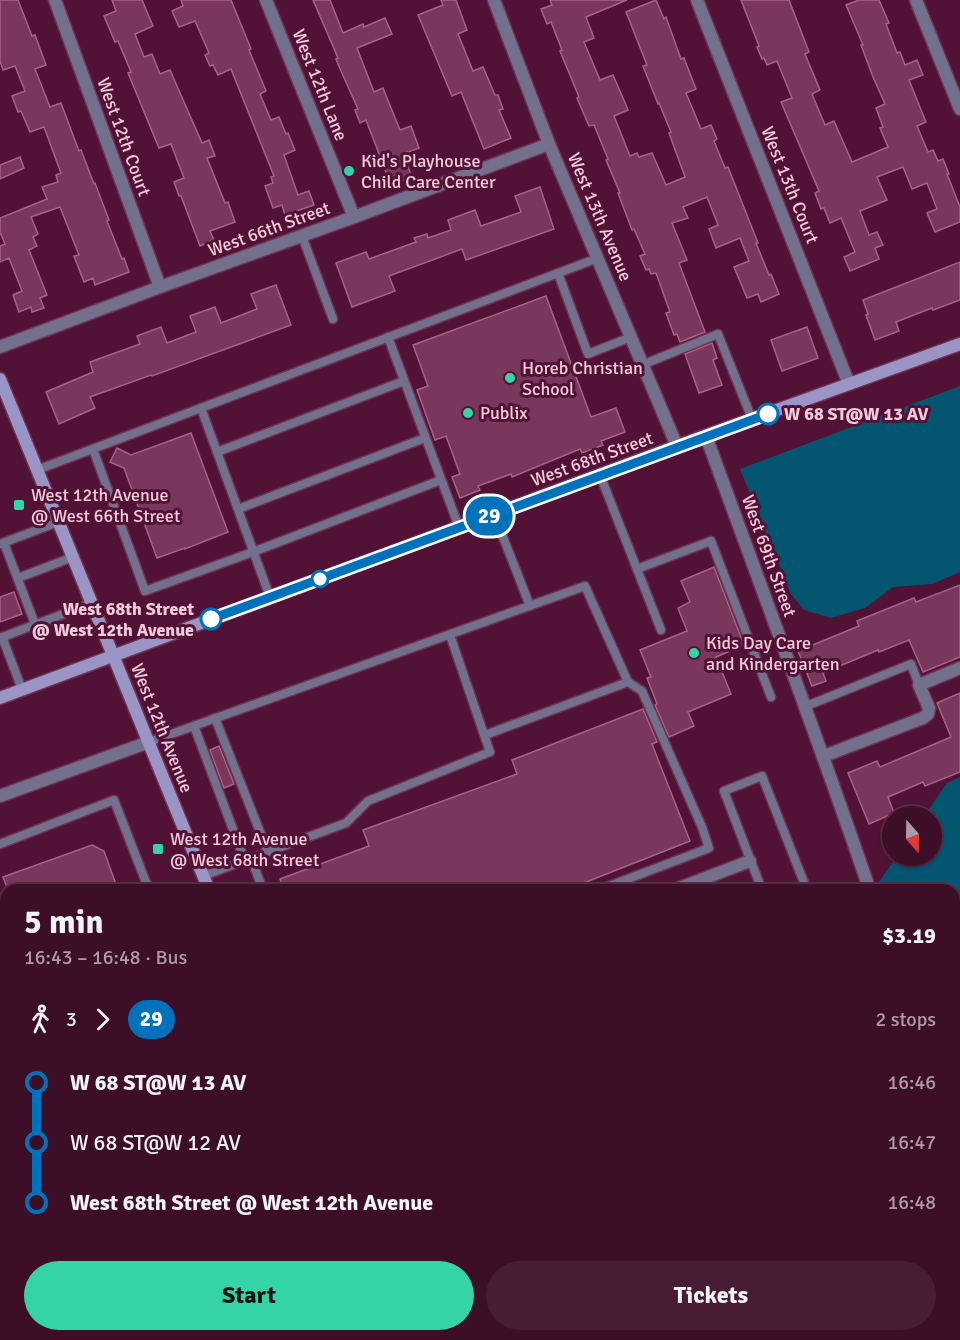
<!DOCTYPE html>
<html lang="en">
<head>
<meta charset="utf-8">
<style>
	:root { --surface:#3d0e28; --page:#481c34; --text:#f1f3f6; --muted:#ad9ca8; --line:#562e45; --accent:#35d4a7 }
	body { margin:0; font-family:Signika,sans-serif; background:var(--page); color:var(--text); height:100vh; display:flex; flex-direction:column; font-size:22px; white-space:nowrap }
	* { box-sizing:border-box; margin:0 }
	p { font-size:20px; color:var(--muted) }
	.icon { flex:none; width:33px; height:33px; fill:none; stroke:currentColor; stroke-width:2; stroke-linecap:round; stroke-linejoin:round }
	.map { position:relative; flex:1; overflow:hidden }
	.drawer { position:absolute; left:0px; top:884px; width:960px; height:458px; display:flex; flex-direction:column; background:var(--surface); border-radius:18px 18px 0 0; box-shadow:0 2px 4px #0004,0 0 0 2px var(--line) }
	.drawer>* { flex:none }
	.badge { padding:0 12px; border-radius:20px; font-size:21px; line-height:39px }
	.needle { width:39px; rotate:160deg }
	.buttons { position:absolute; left:882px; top:806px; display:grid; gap:12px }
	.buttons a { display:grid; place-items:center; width:60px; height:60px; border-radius:50%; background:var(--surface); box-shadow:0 2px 4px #0004,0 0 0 2px var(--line); font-size:30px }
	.map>.badge { position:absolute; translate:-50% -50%; box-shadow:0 0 0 3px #fff }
	.legs { display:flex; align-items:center; gap:9px; height:66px; padding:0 24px; font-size:20px }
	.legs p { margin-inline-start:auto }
	.overview { display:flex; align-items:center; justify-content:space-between; height:102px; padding:0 24px }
	h1 { font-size:33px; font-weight:700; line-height:45px }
	.action { display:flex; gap:12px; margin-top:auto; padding:12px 24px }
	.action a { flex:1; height:69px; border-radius:36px; background:var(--accent); color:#111; font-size:24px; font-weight:700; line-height:69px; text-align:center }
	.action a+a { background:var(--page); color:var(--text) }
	ul { padding:0 24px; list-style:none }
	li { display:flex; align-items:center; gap:21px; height:60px; font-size:22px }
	li i { display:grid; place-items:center; width:9px; height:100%; margin:0 8px; background:currentColor }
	li i::after { content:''; width:15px; height:15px; margin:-8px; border:4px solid; border-radius:50%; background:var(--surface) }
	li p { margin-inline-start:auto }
	li:first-child i { background:linear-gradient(#0000 50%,currentColor 0) }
	li:last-child i { background:linear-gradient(currentColor 50%,#0000 0) }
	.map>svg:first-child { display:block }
	.water { fill:#045570 }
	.building { fill:#79385b; stroke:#a86286; stroke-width:1.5 }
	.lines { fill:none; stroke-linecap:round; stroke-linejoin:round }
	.service-casing { stroke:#6e3354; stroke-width:11 }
	.minor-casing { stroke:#6e3354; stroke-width:15 }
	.secondary-casing { stroke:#6e3354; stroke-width:15 }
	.service { stroke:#73708e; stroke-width:8 }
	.minor { stroke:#73708e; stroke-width:12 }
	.secondary { stroke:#9a95c4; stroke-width:12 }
	.line-1-casing { stroke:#fff; stroke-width:14 }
	.line-1 { stroke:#0072bc; stroke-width:9 }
	.poi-dot { fill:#35d4a7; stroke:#511236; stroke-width:2 }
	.stop-1-dot { fill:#fff; stroke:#0072bc; stroke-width:3 }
	.labels { text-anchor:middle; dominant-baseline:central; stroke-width:6; stroke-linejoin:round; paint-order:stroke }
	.street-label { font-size:18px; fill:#f1c9dc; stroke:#511236 }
	.poi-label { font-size:18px; fill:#f1c9dc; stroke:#511236; text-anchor:start }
	.stop-label { font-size:18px; font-weight:bold; fill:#f1c9dc; stroke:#511236; text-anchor:start }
</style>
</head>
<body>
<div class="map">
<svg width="960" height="1340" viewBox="0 0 960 1340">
	<rect width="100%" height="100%" fill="#511236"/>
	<g class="water">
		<path d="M960,386V572L932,584L893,587L865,608L831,618L804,610L791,594L740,469Z"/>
		<path d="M960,777V976L954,979V890L874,889L898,855H932V816H924L947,783Z"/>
	</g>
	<g class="building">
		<path d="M0,0H18L32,36L35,35L46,65L35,69L50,107L61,103L79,151L81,150L94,184L95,183L109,220L107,221L122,259L124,258L129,272L95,285L93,278L84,282L74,256L79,255L60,207L31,217L38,234L33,237L37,246L29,250L47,295L40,298L44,308L32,312L31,307L19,312L13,295L22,291L9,258L0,262V246L5,244L0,232V218L47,199L42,187L58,182L56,175L61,173L44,127L30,132L21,111L18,112L12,96L25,91L15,66L3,70L0,61Z"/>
		<path d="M112,0H142L153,26L135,34L144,57L152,54L160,74L170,70L202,143L209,140L215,156L207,158L225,203L228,202L235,222L210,231L214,240L200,246L181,196H179L174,182L184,178L171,144L159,148L128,73L131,72L118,41L115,42L104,16L116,11Z"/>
		<path d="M181,0H231L251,49L249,50L266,91L260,94L271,120L279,117L286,134L288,133L295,150L284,155L298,195L309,191L314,205L285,215L282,205L273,208L265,186L273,183L271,177L274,176L231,69L218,75L213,65L210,66L205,55L209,53L195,21L179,27L172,11L183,6Z"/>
		<path d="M313,0H330L343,33L363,24L364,27L385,18L392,34L357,48L374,92L383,88L400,130L411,126L419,148L403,154L412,177L391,185L366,120L360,123L355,110L358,109L341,71L336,59L338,58Z"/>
		<path d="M441,0H456L467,30L458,34L473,71L483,67L495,95H498L503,109L499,110L511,138L484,149L461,92L452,96L418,15L443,5Z"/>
		<path d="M550,0H627L586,17L594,38L584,42L600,80L613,75L626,105L628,110L614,116L630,156L637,153L639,157L652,153L666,185L685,177L669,133L671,132L659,103L658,104L643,66L647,65L626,12L656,0L664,19L666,17L681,59L684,58L696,89L686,93L701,129L711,125L717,139L714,141L725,168L728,167L758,243H756L769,275L771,274L779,294L761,302L758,294L747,298L734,267L749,261L740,238L716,248L709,229L718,225L707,197L683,207L688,218L672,223L687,260L679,263L705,332L680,342L677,334L674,335L666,313L670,312L656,273L651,274L649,269L646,270L640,256L645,254L634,229L632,230L618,193H620L606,160L608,159L594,125L589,126L577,98L579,97L560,51L562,50L551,22L547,24L541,9L552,5Z"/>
		<path d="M741,0H789L809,52L805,54L820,90L812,94L825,125L834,121L852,162L888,147L880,128L883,127L876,108L885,104L873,77L861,45H863L846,5L859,0H879L889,23L886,24L897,53L900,52L905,65L917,60L923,75L909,80L926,122L917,126L928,152L933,150L938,161L943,159L949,174H947L960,207V222L935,232L927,213L937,209L927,183L912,189L903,167L877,177L887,200L860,211L869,235L877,232L883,245L875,248L879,259L850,271L844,257L855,252L841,218L830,223L824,208L821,209L815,193L819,191L781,102L792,98L777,61L767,65L764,58L762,59L757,47L759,46Z"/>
		<path d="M20,157L24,168L0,179V165Z"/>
		<path d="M540,187L554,229L466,260L462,249L389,276L395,291L352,307L336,263L366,252L369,259L416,242L414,238L427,234L428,238L451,230L448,220L475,210L481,226L521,212L515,196Z"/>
		<path d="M960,262V300L933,310L932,308L896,322L899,331L875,340L866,315L868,314L863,300Z"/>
		<path d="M276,285L291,325L152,376L151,375L90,397L95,408L59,424L46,392L93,372L90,362L140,344L137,336L161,327L167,343L196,332L190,316L215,307L221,323L257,309L251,294Z"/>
		<path d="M546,296L591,417L616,408L625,432L601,441L603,445L582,453L580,449L512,477L511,474L478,486L480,490L460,498L452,477L460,474L446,436L435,440L417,390L428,386L413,345Z"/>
		<path d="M807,327L818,358L782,371L771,340Z"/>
		<path d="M712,343L717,358L713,360L722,385L699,393L685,354Z"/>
		<path d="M191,433L228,532L185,549V548L157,558L124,468L110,462L117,448L131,455Z"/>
		<path d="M714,567L744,645L716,657L731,694L688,712L694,726L669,737L655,705L657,704L647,678L651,677L640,650L687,631L678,608L690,602L681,581Z"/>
		<path d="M960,585V657L923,672L909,640L879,652L878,650L823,673L826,681L812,686L798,651L859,626L857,621L914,598L916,602Z"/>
		<path d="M14,592L22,614L0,622V597Z"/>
		<path d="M960,693V772L925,786L923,782L888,797L894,813L869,824L848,773L877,761L880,767L951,737L937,703Z"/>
		<path d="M643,709L657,742L652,744L690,841L566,890H284L280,879L369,846L363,830L517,774L512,760Z"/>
		<path d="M219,746L234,784L224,788L210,750Z"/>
		<path d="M92,845L104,851L118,890H8L3,877Z"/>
	</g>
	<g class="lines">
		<g class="service-casing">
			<g id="service">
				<path d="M302,236L333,319"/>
				<path d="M558,273L588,354L631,337"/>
				<path d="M388,337L459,527"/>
				<path d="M642,365L718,334L752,419"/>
				<path d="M201,408L270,597"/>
				<path d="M93,449L145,591L253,552L441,480"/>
				<path d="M217,452L404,381"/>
				<path d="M37,470L598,258"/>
				<path d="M600,475L661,630"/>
				<path d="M238,509L425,438"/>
				<path d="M494,514L530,606"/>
				<path d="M4,543L35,624"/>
				<path d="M0,544L58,522"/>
				<path d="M637,569L711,541L771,697"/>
				<path d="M18,578L73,557"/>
				<path d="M2,637L22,689"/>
				<path d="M0,638L92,603"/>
				<path d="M804,707L911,664L919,685"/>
				<path d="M215,718L268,852"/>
				<path d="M194,726L245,861"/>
				<path d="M149,742L585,586L628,682L485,735"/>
				<path d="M0,844L114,800L149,890"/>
				<path d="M251,858L263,890"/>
				<path d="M203,876L346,823L368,801L490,752L450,635"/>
				<path d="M599,890L709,848L702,827L642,691L628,682"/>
				<path d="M762,890L724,791L762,776L807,890"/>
				<path d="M0,926L6,942"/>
				<path d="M448,1335L450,1340"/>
				<path d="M563,1335L565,1340"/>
			</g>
		</g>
		<g class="minor-casing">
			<g id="minor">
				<path d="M55,0L160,287"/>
				<path d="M266,0L354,217"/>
				<path d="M494,0L549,144L677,446"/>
				<path d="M697,0L849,384"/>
				<path d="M916,0L960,109"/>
				<path d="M0,347L160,287L354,217L549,144"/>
				<path d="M706,436C760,584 816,733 867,882"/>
				<path d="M824,756L923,718L928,714L929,708L919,685L960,668"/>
				<path d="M0,796L149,742"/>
				<path d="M674,890L750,861"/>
				<path d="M954,1096L960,1094"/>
				<path d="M0,1099L6,1096"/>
				<path d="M954,1174L960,1189"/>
				<path d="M0,1306L6,1303"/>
				<path d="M597,1335L599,1340"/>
				<path d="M819,1335L821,1340"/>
			</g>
		</g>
		<g class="secondary-casing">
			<g id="secondary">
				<path d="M0,379L209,890"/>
				<path d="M0,698L677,446L960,344"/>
				<path d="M393,1335L395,1340"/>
			</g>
		</g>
		<use href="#service" class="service"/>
		<use href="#minor" class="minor"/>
		<use href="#secondary" class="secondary"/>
	</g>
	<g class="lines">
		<g class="line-1-casing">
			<path id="line-1" d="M211,619L768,414"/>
		</g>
		<use href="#line-1" class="line-1"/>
	</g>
	<g class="poi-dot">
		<circle cx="349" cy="171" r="6"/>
		<circle cx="510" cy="378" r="6"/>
		<circle cx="468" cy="413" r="6"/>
		<rect x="13" y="499" width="12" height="12" rx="3"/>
		<circle cx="694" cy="653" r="6"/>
		<rect x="152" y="843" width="12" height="12" rx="3"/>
	</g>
	<g class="stop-1-dot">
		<circle cx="768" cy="414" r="10"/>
		<circle cx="320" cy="579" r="8"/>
		<circle cx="211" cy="619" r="10"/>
	</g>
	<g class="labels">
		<g class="street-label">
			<text transform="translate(320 85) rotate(68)">West 12th Lane</text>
			<text transform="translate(124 137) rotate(70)">West 12th Court</text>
			<text transform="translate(790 185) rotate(68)">West 13th Court</text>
			<text transform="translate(600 217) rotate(67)">West 13th Avenue</text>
			<text transform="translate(269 229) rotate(-20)">West 66th Street</text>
			<text transform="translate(592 459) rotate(-20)">West 68th Street</text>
			<text transform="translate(769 556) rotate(70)">West 69th Street</text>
			<text transform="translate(162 728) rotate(68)">West 12th Avenue</text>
		</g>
		<g class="poi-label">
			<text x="361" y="161">Kid's Playhouse<tspan x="361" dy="21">Child Care Center</tspan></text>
			<text x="522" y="368">Horeb Christian<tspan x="522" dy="21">School</tspan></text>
			<text x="480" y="413">Publix</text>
			<text x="31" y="495">West 12th Avenue<tspan x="31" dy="21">@ West 66th Street</tspan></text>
			<text x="706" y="643">Kids Day Care<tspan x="706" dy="21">and Kindergarten</tspan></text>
			<text x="170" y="839">West 12th Avenue<tspan x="170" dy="21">@ West 68th Street</tspan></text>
		</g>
		<g class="stop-label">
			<text x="784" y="414">W 68 ST@W 13 AV</text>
			<text x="194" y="609" text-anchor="end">West 68th Street<tspan x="194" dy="21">@ West 12th Avenue</tspan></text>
		</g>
	</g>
</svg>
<div class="buttons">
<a><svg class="needle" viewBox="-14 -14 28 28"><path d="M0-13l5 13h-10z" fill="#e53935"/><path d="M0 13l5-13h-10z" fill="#ad9ca8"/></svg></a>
</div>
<b class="badge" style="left:489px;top:516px;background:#0072bc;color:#fff">29</b>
<section class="drawer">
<div class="overview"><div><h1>5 min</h1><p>16:43 – 16:48 · Bus</p></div><b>$3.19</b></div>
<div class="legs"><svg class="icon" aria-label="walk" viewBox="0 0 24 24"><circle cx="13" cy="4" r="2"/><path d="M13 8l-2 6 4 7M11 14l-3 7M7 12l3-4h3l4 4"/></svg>3<svg class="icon" aria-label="forward" viewBox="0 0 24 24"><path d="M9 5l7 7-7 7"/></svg><b class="badge" style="background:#0072bc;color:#fff">29</b><p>2 stops</p></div>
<ul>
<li><i style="color:#0072bc"></i><b>W 68 ST@W 13 AV</b><p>16:46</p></li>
<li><i style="color:#0072bc"></i><span>W 68 ST@W 12 AV</span><p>16:47</p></li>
<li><i style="color:#0072bc"></i><b>West 68th Street @ West 12th Avenue</b><p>16:48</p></li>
</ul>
<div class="action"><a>Start</a><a>Tickets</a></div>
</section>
</div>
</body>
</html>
